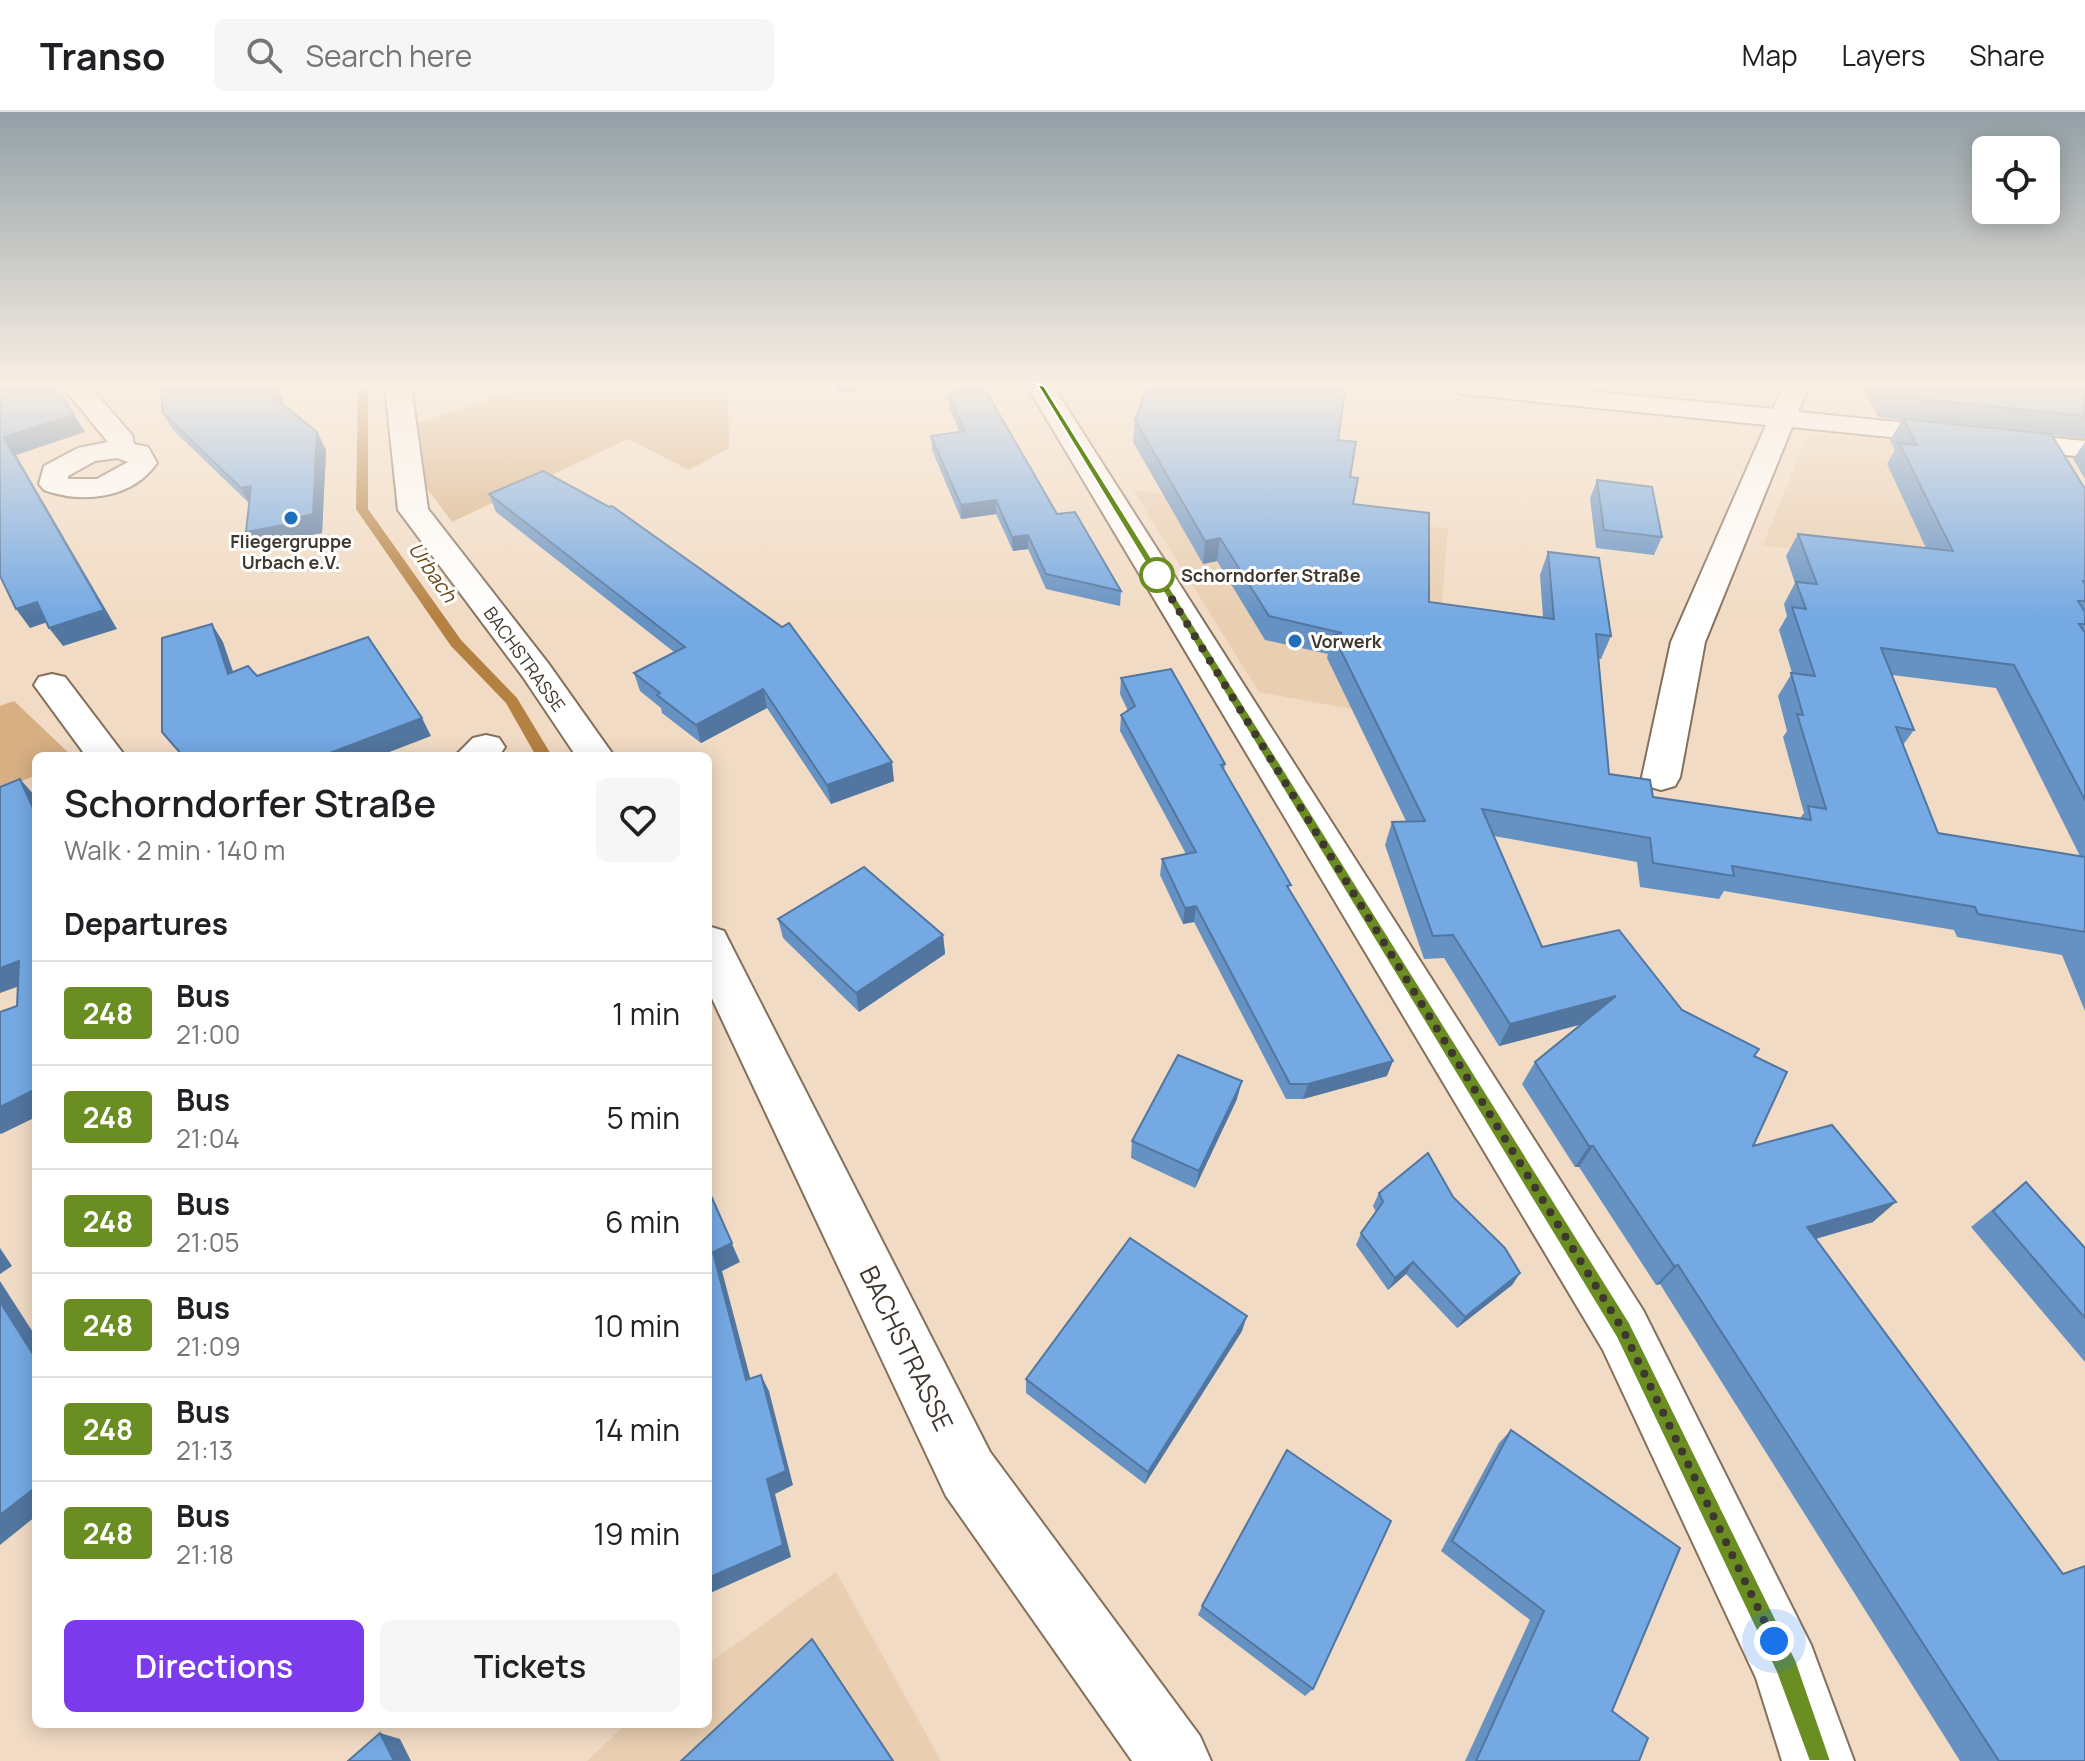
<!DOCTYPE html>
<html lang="en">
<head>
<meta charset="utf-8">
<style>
	:root { --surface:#fff; --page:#f6f6f6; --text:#202124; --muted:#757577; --line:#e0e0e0; --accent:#7c3aed }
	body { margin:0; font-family:Manrope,sans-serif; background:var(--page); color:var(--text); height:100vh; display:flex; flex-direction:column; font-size:30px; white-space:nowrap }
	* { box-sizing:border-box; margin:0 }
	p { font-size:26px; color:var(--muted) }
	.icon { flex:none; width:44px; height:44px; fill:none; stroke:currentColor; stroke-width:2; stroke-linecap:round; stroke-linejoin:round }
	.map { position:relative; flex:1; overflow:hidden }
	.sheet { position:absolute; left:32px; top:640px; width:680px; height:976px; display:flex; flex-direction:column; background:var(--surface); border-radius:12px; box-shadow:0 4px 20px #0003 }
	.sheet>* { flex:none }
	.badge { padding:0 16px; border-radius:6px; font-size:28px; line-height:52px }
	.fabs { position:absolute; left:1972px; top:24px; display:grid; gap:16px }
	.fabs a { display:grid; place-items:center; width:88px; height:88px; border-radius:12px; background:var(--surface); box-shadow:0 4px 20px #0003; font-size:40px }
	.you { position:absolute; width:40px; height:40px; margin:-20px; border:6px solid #fff; border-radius:50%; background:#1a73e8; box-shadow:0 0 0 12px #1a73e833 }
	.map>.badge { position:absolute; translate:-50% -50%; box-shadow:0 0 0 4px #fff }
	h2 { padding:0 32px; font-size:30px; line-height:72px }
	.round { display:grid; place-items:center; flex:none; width:84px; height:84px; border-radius:12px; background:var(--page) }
	.head { display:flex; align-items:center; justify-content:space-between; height:136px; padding:0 32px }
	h1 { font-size:38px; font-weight:600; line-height:60px }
	.button { display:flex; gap:16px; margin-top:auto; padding:16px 32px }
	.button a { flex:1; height:92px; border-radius:12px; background:var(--accent); color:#fff; font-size:32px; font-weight:600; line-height:92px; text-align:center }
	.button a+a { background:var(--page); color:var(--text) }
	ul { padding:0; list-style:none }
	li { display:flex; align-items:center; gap:24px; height:104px; padding:0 32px; border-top:2px solid var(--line) }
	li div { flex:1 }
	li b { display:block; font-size:30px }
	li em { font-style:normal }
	li .badge { min-width:88px; font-weight:700; text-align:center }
	header { display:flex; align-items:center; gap:48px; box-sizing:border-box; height:112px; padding:0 40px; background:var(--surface); border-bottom:2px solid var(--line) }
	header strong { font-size:38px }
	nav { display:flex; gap:44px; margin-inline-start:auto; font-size:28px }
	.search { width:560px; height:72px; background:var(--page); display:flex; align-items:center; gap:20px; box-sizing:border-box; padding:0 28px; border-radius:12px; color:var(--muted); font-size:30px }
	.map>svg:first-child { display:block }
	.built { fill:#e9ceb1 }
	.green { fill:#d7af83 }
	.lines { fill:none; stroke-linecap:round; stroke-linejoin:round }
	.stream { fill:#b58143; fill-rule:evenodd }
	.street-casing { stroke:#84705b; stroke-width:4 }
	.secondary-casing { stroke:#84705b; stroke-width:4 }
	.street { fill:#fff; fill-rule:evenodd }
	.secondary { fill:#fff; fill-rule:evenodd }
	.wall { fill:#6591c3; fill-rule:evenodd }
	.shaded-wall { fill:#52769f }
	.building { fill:#75a9e3; stroke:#52769f; stroke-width:2 }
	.line { fill:#6b8e23; stroke:#fff; stroke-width:2 }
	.walk { stroke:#40382e; stroke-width:8; stroke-dasharray:0 14.4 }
	.poi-dot { fill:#1e6fbd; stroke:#fff; stroke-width:3 }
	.stop-dot { fill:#fff; stroke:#6b8e23; stroke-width:4 }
	.labels { text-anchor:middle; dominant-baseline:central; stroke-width:6; stroke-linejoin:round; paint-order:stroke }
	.far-poi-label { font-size:18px; font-weight:bold; fill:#40382e; stroke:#fff }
	.far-stop-label { font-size:18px; font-weight:bold; fill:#40382e; stroke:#fff; text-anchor:start }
	.far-street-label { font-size:18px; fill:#40382e; stroke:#fff }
	.far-water-label { font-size:20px; font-style:italic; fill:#6b4617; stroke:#fff }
	.near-street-label { font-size:26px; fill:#40382e; stroke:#fff }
</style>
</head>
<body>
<header>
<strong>Transo</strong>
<div class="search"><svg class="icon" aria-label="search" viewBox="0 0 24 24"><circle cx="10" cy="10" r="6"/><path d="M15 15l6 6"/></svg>Search here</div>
<nav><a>Map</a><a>Layers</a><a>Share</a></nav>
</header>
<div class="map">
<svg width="2085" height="1649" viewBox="0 0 2085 1649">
	<rect width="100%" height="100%" fill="#f1dbc4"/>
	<g class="built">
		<path d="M1826,323L1860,325L2029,343L1928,455L1763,433L1806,326Z"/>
		<path d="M1133,378L1448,417L1441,502L1406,607L1259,580Z"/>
		<path d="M836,1460L941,1649H587L626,1612H708V1552Z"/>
	</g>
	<g class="green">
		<path d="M529,274H728L729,336L689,358L628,327L452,410L423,371L417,311Z"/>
		<path d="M14,589L72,644H36V663L0,678V594Z"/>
	</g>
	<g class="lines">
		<path class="stream" d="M358,274H368V397L461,528L517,586L552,644H536L506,591L451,534L356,397Z"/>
		<g class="street-casing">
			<g id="street">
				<path d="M62,274H89L132,323L134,332L148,335L157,351C132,387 82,392 44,378L39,372L44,354L78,336L108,330ZM117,346L128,350L97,367H68V364L95,349Z"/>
				<path d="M385,274H411L428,397L548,551L614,644H576L523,565L398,398Z"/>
				<path d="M1448,274H1536L1773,297L1783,274H1809L1798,300L2085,329V345L1792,315L1705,530L1680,665L1675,674L1661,678L1647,674L1642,665L1671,530L1766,313L1461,282Z"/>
				<path d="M52,562L65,565L125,644H86L34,573L39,565Z"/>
				<path d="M486,623L499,626L505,635L499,644H455L473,626Z"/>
				<path d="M708,814L724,819L730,831L990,1340L1200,1624L1211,1649H1132L946,1384L708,878Z"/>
			</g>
		</g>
		<g class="secondary-casing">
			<path id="secondary" d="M1027,274H1053L1643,1198L1811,1533L1854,1649H1782L1756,1566L1603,1238Z"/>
		</g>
		<use href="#street" class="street"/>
		<use href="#secondary" class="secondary"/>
	</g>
	<g class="wall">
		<path d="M1862,274H2085V327L2051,323L2085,377V899L2062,843L1957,825L1954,818L1724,779L1719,787L1640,775L1637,750L1494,724L1542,835L1682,898L1754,944L1753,1034L1873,1110L1816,1127L2085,1649H1960L1660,1172L1656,1173L1579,1055H1575L1522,972L1535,950L1581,912L1499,934L1444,846L1424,847L1385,733L1392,710L1406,709L1327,546L1328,542L1265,528L1217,449L1203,452L1133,330L1135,308L1338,328L1350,365L1353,392L1429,490L1543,505L1540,463L1548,440L1611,524L1601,547H1599L1609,662L1653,685L1800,706L1804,701L1783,625L1787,619L1778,584L1792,561L1779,518L1787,504L1784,492L1795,471L1786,444L1798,422L1926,436L1887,352L1895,338L1890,328L1902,308L1878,305ZM1892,563L1996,576L2080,744L1938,721L1903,633L1914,618Z"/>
		<path d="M277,277L285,294L317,320L326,338L322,421L305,424V430L256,438L249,391L172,317L162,300Z"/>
		<path d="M948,283L1057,402L1121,479L1120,494L1046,477L1028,437L1013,439L996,402L961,407L932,338L931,324L960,320L949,296Z"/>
		<path d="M2085,330V367L2073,347Z"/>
		<path d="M1597,368L1662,425L1654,443L1596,436L1590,386Z"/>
		<path d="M489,382L894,669L831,692L767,596L701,631L662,601L661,596L640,579L634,561L674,540L496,400Z"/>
		<path d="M1121,566L1225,652L1224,658L1290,779L1387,964L1303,987H1286L1194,810L1183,812L1160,763L1162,747L1186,742L1120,619L1121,603L1128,599L1120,582Z"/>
		<path d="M778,807L943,823L945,842L859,900L783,826Z"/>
		<path d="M1237,987L1195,1076L1131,1046L1132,1029Z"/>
		<path d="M2026,1070L2085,1136V1250L1971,1115Z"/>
		<path d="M1379,1081L1453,1085L1520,1161L1512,1173L1457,1216L1406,1162L1388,1178L1356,1133L1361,1121L1376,1100L1373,1094Z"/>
		<path d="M1242,1219L1145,1372L1026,1281V1267Z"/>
		<path d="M1511,1318L1612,1599L1639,1649H1465L1530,1508L1441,1439L1499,1331Z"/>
		<path d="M1202,1494L1313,1577L1305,1584L1198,1503Z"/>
	</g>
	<g class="shaded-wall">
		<path d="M56,274L85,320L16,343L117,517L63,534L49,516L4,325Z"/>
		<path d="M836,274H894L837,281Z"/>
		<path d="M277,277L285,294L267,280Z"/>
		<path d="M317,320L326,338L322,421L305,424V430L256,438L246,420L296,406Z"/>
		<path d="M251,374V394L241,376Z"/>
		<path d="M996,388V402L961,407V393Z"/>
		<path d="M1028,423V437L1013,439L1012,425Z"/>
		<path d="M1220,426L1217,449L1203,452L1205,429Z"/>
		<path d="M37,490L51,509L30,516L16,497Z"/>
		<path d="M212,512L223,530L240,580L228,562Z"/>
		<path d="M763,577L767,596L701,631L696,613Z"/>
		<path d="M422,606L431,624L379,644H322Z"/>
		<path d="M892,650L894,669L831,692L827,673Z"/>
		<path d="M20,667L36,685V703Z"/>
		<path d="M1196,794L1194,810L1183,812L1185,796Z"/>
		<path d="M943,823L945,842L859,900L856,881Z"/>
		<path d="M19,849L36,868L0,881V856Z"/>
		<path d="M1616,884L1602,907L1499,934L1510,912Z"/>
		<path d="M1393,949L1387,964L1303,987L1308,972Z"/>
		<path d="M1242,969L1237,987L1195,1076L1199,1059Z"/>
		<path d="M36,977V1005L1,1022L0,1021V995Z"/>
		<path d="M1589,1034H1593L1579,1055H1575Z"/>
		<path d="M708,1077L740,1150L722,1159L755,1284L746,1268L713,1140Z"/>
		<path d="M1896,1090L1873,1110L1786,1135L1807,1115Z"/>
		<path d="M0,1136L12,1154L0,1162Z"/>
		<path d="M1413,1150L1406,1162L1388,1178L1395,1166Z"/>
		<path d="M1678,1153L1660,1172L1656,1173L1674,1154Z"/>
		<path d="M1520,1161L1512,1173L1457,1216L1465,1205Z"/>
		<path d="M0,1169L36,1225V1247L0,1190Z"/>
		<path d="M1247,1204L1242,1219L1145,1372L1148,1360Z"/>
		<path d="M761,1263L769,1279L793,1373L775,1382L791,1445L708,1482V1466Z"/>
		<path d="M36,1375V1404L0,1433V1403Z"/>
		<path d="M812,1527L821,1539L894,1649H893Z"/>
		<path d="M380,1621L400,1627L411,1649H394Z"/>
	</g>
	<g class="building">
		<path d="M0,274H56L74,303L4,325L104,498L49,516L37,490L16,497L0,464Z"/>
		<path d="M162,274H273L277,277L267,280L317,320L313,402L296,406L295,411L246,420L251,374L241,376L162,300Z"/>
		<path d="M967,274H983L1057,402L1075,400L1121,479L1046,462L1028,423L1012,425L996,388L961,393L931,324L965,319L948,283Z"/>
		<path d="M1148,274H1346L1338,328L1356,330L1350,365L1358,366L1353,392L1429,401V490L1554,507L1548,440L1599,446L1611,524L1596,522L1609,662L1650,668L1653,685L1811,708L1808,694L1826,697L1797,602L1803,603L1791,561L1815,564L1792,495L1806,497L1796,470L1817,472L1798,422L1953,439L1899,331L1917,333L1903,307L2051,322L2085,377V469H2083L2085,473V489H2078L2085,500V512H2079L2085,521V688L2014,553L1881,536L1914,618L1896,615L1938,721L2085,745V820L1978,802L1975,795L1732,754L1734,764L1653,751L1650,726L1482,697L1542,835L1619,818L1682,898L1759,937L1754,944L1787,960L1753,1034L1832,1013L1896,1090L1807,1115L2063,1462L2085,1454V1649H1999L1678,1153L1674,1154L1593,1034H1589L1535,950L1616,884L1510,912L1453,823L1433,824L1392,710L1425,709L1333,523L1342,521L1269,504L1220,426L1205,429L1135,308Z"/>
		<path d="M1884,274H2085V304L1890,284Z"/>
		<path d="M543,359L609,395L612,394L782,515L789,511L892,650L827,673L763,577L696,613L657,583L660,581L634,561L685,535L489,382Z"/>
		<path d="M1597,368L1652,375L1662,425L1604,418Z"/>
		<path d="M212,512L228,562L248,554L257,564L368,525L422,606L322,644H183L162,620V526Z"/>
		<path d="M1171,557L1225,652L1221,653L1291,773L1287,774L1393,949L1308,972H1290L1196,794L1185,796L1162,747L1196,740L1121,603L1135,594L1121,566Z"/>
		<path d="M20,667L36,703V977L0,995V900L17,894L19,849L0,856V675Z"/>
		<path d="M864,755L943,823L856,881L778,807Z"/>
		<path d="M1178,943L1242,969L1199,1059L1132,1029Z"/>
		<path d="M1428,1041L1453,1085L1505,1136L1520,1161L1465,1205L1413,1150L1395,1166L1361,1121L1383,1090L1379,1081Z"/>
		<path d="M2026,1070L2085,1136V1206L1993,1099Z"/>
		<path d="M708,1077L732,1131L713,1140L746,1268L761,1263L786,1359L767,1367L783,1433L708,1466Z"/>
		<path d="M1130,1126L1247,1204L1148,1360L1026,1267Z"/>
		<path d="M0,1190L36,1247V1375L0,1403Z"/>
		<path d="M1511,1318L1680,1436L1612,1599L1648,1626L1639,1649H1476L1544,1499L1452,1429Z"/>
		<path d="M1287,1338L1391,1409L1313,1577L1202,1494Z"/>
		<path d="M812,1527L893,1649H681Z"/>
		<path d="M380,1621L394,1649H348Z"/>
	</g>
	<linearGradient id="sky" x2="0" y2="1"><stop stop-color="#93a0a6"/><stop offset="0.54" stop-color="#f9efe4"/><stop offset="1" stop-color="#f9efe4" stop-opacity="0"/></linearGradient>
	<rect width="2085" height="505" fill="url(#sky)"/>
	<path class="line" d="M1037,272L1044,274L1630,1211L1796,1548L1831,1649H1809L1776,1560L1616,1225Z"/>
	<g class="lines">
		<path class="walk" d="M1157,463L1623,1218L1774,1529"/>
	</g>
	<g class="poi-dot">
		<circle cx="291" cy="406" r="8"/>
		<circle cx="1295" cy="529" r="8"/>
	</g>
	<circle class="stop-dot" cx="1157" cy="463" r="16"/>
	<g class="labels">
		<g class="far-poi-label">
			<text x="291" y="429">Fliegergruppe<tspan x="291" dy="21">Urbach e.V.</tspan></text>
			<text x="1311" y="529" text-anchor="start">Vorwerk</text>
		</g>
		<g class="far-stop-label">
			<text x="1181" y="463">Schorndorfer Straße</text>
		</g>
		<g class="far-street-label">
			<text transform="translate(525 547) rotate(54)">BACHSTRASSE</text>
		</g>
		<g class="far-water-label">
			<text transform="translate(433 460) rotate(55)">Urbach</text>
		</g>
		<g class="near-street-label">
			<text transform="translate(907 1236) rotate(64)">BACHSTRASSE</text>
		</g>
	</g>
</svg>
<div class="fabs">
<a><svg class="icon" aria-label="locate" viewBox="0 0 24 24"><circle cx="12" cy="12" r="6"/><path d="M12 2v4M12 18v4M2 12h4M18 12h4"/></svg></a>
</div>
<div class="you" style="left:1774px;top:1529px"></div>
<section class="sheet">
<div class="head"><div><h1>Schorndorfer Straße</h1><p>Walk · 2 min · 140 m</p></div><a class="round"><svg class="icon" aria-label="heart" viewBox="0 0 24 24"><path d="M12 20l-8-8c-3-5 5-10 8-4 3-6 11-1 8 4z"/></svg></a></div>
<h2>Departures</h2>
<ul>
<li><span class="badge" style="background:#6b8e23;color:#fff">248</span><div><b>Bus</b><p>21:00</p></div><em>1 min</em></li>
<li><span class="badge" style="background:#6b8e23;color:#fff">248</span><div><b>Bus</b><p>21:04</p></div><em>5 min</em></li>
<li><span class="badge" style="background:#6b8e23;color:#fff">248</span><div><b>Bus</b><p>21:05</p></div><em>6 min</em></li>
<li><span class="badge" style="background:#6b8e23;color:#fff">248</span><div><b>Bus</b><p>21:09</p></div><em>10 min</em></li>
<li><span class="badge" style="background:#6b8e23;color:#fff">248</span><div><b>Bus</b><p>21:13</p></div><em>14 min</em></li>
<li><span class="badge" style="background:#6b8e23;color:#fff">248</span><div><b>Bus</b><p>21:18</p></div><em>19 min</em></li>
</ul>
<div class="button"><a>Directions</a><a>Tickets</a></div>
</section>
</div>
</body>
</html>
